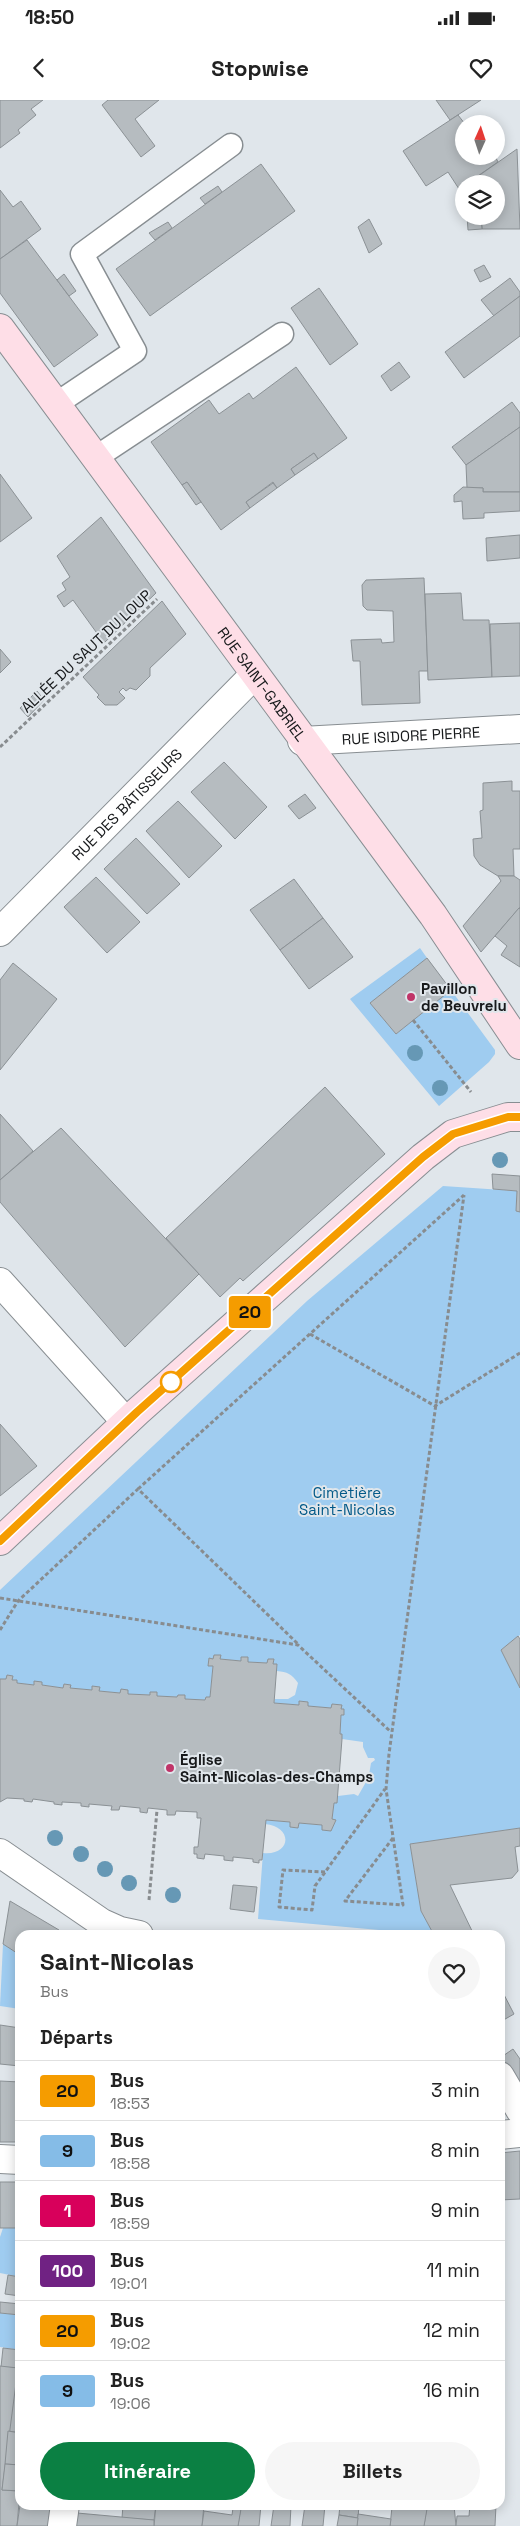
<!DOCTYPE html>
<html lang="fr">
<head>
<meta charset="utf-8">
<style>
	:root { --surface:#fff; --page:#f6f6f6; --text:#222; --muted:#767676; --line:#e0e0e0; --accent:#0b8043 }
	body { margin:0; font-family:"Space Grotesk",sans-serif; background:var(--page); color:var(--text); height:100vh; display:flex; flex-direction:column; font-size:19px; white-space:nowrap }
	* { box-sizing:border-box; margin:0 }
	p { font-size:16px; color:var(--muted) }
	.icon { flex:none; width:28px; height:28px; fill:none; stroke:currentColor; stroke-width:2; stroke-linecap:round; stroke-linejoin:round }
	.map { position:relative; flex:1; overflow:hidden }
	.sheet { position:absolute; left:15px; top:1830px; width:490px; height:580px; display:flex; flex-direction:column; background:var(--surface); border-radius:15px; box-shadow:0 2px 12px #0003 }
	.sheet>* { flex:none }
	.badge { padding:0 10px; border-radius:4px; font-size:18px; line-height:32px }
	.needle { width:32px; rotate:3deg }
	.controls { position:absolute; left:455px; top:15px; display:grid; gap:10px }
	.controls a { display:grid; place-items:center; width:50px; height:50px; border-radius:50%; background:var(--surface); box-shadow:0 2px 12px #0003; font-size:25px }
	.map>.badge { position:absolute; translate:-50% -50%; box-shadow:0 0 0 2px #fff }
	h2 { padding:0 25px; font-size:19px; line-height:45px }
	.round { display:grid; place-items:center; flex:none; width:52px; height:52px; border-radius:26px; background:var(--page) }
	.head { display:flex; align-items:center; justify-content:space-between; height:85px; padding:0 25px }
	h1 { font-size:24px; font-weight:800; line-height:38px }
	.button { display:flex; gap:10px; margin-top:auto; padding:10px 25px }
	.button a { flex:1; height:58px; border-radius:30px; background:var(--accent); color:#fff; font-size:20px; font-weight:800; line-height:58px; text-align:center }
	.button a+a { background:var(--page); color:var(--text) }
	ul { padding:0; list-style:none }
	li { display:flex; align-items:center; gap:15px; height:60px; padding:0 25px; border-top:1px solid var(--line) }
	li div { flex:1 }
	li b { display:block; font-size:19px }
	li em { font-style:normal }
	li .badge { min-width:55px; font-weight:700; text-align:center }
	.status { display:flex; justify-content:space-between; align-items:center; height:35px; padding:0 25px; background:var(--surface); direction:ltr }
	.status svg { height:14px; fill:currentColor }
	header { display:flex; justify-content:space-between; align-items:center; height:65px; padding:0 25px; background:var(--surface); font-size:22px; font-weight:800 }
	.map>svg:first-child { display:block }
	.green { fill:#9fccf0 }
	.building { fill:#b6bcc0; stroke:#8b9195 }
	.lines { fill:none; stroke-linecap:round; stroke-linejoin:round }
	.lane-casing { stroke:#888e92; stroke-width:25 }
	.street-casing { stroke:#888e92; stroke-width:30 }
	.secondary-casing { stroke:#888e92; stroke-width:30 }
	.path { stroke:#888c8f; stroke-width:3; stroke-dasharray:4 2.5; stroke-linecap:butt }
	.lane { stroke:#fff; stroke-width:22 }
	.street { stroke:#fff; stroke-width:28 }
	.secondary { stroke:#fedee7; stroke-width:28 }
	.tree { fill:#6698b5 }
	.line-casing { stroke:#fff; stroke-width:11 }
	.line { stroke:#f59c00; stroke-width:8 }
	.poi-dot { fill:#c03468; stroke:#e0e6eb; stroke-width:2 }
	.stop-dot { fill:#fff; stroke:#f59c00; stroke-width:2.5 }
	.labels { text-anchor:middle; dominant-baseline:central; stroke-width:4; stroke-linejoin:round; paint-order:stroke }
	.street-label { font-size:15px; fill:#17191b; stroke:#e0e6eb }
	.poi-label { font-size:15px; font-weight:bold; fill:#17191b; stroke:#e0e6eb; text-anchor:start }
	.park-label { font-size:15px; fill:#025988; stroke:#e0e6eb }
</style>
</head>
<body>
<div class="status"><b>18:50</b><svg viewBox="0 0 49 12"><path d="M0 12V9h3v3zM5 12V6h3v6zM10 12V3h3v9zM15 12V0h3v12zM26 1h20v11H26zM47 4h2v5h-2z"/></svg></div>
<header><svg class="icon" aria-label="back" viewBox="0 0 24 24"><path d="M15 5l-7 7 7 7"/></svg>Stopwise<svg class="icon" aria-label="heart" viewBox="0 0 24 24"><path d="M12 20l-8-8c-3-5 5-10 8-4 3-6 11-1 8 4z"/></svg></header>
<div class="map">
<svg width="520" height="2426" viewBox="0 0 520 2426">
	<rect width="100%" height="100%" fill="#e0e6eb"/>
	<g class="green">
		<path d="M420,848L427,858L370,903L396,934L451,890L495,950V954L489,962L439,1006L350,899Z"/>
		<path d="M443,1086L517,1091L516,1111L520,1112V1535L501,1550L520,1588V1728L410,1744L421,1811L434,1835L258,1819L263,1753C291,1756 294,1727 265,1724L266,1720L290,1722V1727L298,1728L299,1723L322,1725V1730L331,1731L336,1720L332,1719L334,1703L337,1702L338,1696L354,1694L358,1696L366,1682L372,1681L369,1675L371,1663L375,1660L374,1658H368L363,1647V1642L342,1639V1634H340L341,1615H344V1609H341V1605L332,1604L331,1608L308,1606V1602L299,1601V1605L274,1603L275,1599H288L295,1595L298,1583C292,1574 287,1572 277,1571V1564H273L274,1559H268L267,1563L248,1562V1557H242L241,1561L220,1559L221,1555H214L213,1559L209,1558L208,1565L213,1566L210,1597H206L205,1600L185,1599V1595H178L177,1597L157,1596V1592H150V1595L128,1594L121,1589L120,1593L99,1591L92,1587V1590L70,1588V1585L64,1584L63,1588L42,1585L34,1582V1585L17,1583V1580H12L13,1576L7,1575L6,1579H0V1490L307,1201Z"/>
		<path d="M3,1844L20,1855V1909L0,1906Z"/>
		<path d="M3,2128H20V2177L0,2173V2137Z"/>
		<path d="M20,2212V2250L0,2247V2213L19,2215Z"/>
	</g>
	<g class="building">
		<path d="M0,0H43L31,9L36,15L18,30L20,33L0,48Z"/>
		<path d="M108,0H159L135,19L155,46L141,57L102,5Z"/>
		<path d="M436,0H481L450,20Z"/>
		<path d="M458,15L465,24L464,56H495L498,62L459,89L448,72L426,86L403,51Z"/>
		<path d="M517,49L520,129H482L481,116H496V84H474V79Z"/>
		<path d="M261,64L295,111L150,216L116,169Z"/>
		<path d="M218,86L222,92L205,104L200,98Z"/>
		<path d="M0,90L13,107L21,101L41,129L0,159Z"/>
		<path d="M467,116H481L482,129L468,130Z"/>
		<path d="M369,119L382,144L369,153L358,127Z"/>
		<path d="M168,122L172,128L155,140L149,133Z"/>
		<path d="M27,140L98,235L54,267L0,193V159Z"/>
		<path d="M484,165L491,177L480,182L474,170Z"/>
		<path d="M64,174L76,191L69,196L57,180Z"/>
		<path d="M510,178L520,192V196L494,216L481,200Z"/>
		<path d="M319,188L358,244L330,265L291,208Z"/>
		<path d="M520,196V236L464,278L445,252Z"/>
		<path d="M399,262L410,277L391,291L381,276Z"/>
		<path d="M296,267L347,338L318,359L314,353L291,369L295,375L277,388L273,382L246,402L250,408L221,430L187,382L182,385L151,342L209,300L219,314L249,293L253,299Z"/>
		<path d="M512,302L520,313V327L466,365L452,347Z"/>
		<path d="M520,327V392H483V388H467L466,365Z"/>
		<path d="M314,353L318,359L295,375L291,369Z"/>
		<path d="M0,374L32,418L0,442Z"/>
		<path d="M187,382L201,402L196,405L182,385Z"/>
		<path d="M273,383L277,388L250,408L246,402Z"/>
		<path d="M463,387L483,388V392H520V411L484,413V418L463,419L462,401L454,402V395Z"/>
		<path d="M101,417L156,493L104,543L73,500L64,507L57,496L66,490L62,483L70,477L57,456Z"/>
		<path d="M520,435V458L487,461L486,438Z"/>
		<path d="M424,478L428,571H419L420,603L362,605L360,561H353L351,540L381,539L382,543L394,542L393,511L367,510L363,506L362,485L366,480Z"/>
		<path d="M461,493L463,520H489L492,577L428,580L425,494Z"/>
		<path d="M162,501L186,534L150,568V576L136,590L130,588L126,591L123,588L119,592L125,598L117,605H105L97,597L99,595L83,577Z"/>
		<path d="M520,523V576L492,577L490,524Z"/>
		<path d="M0,549L11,562L0,573Z"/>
		<path d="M37,591L44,600L28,617L20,608Z"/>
		<path d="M224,662L267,707L235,739L191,692Z"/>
		<path d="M512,681V691H520V749H513L514,776H498L480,765L474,756L473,739L482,738L480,711L483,710V683Z"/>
		<path d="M305,694L316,708L299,719L288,706Z"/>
		<path d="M178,701L222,746L189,778L146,731Z"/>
		<path d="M136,738L180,784L147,814L104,769Z"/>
		<path d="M498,776H514L520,780V807L481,852L463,826L501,781Z"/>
		<path d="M96,777L140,822L107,853L64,807Z"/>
		<path d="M294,779L323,818L280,850L250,810Z"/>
		<path d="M519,808L520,809V867L501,855L507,846L495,836Z"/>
		<path d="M323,818L353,857L309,889L280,850Z"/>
		<path d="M427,858L451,890L396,934L370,903Z"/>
		<path d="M13,863L57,899L0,970V880Z"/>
		<path d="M325,987L385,1054L243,1181L240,1178L220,1197L166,1138Z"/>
		<path d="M0,1014L33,1051L0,1080Z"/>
		<path d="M61,1028L199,1174L125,1247L0,1102V1080Z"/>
		<path d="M492,1074L520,1076V1112L516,1111L517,1091L493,1089Z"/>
		<path d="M0,1324L37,1366L0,1396Z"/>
		<path d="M518,1536L520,1539V1588L501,1550Z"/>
		<path d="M214,1555H221L220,1559L241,1561V1557H248V1562L267,1563L268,1559H274L273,1564H277L274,1603L299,1605V1601L308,1602V1606L331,1608L332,1604L342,1605L341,1609H344V1615H341L340,1634H342V1639L337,1703H334L332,1719L336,1720L331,1731L322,1730V1725L299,1723L298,1728L290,1727V1722L266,1720L262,1760H259V1763L253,1762V1759L233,1757V1761L224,1760V1756L205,1754L204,1759L197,1758V1754H194V1747H198L201,1718H197V1712L176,1711L175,1715H167V1710L148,1708L147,1713L140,1712V1708L120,1706L119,1710H111L112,1706L89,1704V1707L81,1706V1703L62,1702V1705L54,1704V1702L33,1699L32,1702L24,1701V1699L7,1698L0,1702V1579H6L7,1575L13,1576L12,1580H17V1583L34,1585V1581L42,1582V1585L63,1588L64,1584L71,1585L70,1588L92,1590V1586L100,1587L99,1591L120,1593L121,1589L128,1590V1594L150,1595V1592H157V1596L177,1597L178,1595H185V1599L205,1600L206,1597H210L213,1566H208L209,1558L213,1559Z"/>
		<path d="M520,1728V1746L515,1747L518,1771L512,1778L450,1785L474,1835H434L421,1811L410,1744Z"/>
		<path d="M233,1785L257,1787L254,1812L230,1809Z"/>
		<path d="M10,1801L59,1830L58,1835H20V1855L3,1844Z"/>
		<path d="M500,1887L514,1914L500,1922Z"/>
		<path d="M0,1925L20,1928V1966L0,1964Z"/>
		<path d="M513,1949L520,1959V1983L500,1958Z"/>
		<path d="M0,1981L20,1982V2042H0Z"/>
		<path d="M520,2051V2099L500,2100V2053Z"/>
		<rect x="0" y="2082" width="20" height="46"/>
		<path d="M8,2175L20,2177V2196L5,2194Z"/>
		<path d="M0,2202L20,2204V2215L0,2213Z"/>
		<path d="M3,2248L20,2250L18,2268L1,2267Z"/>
		<path d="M19,2263H20V2333L8,2331Z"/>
		<path d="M0,2266L18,2268L2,2390L20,2391L17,2426H0Z"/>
		<path d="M8,2331L20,2333V2365L5,2364Z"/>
		<path d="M5,2364L20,2365V2391L2,2390Z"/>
		<path d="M20,2405H51L48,2426H17Z"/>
		<path d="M123,2405H156L154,2420L122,2418Z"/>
		<path d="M156,2405H204L202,2426H154Z"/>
		<path d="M241,2405H261L259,2426H238Z"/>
		<path d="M274,2405H291L290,2426H271Z"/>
		<path d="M305,2405H325L323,2426H302Z"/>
		<path d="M340,2405H359L358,2418L339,2415Z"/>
		<path d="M392,2405H427V2409L392,2407Z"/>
		<path d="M427,2405H454L456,2426H424Z"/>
		<path d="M470,2405H496L495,2426H456L457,2416H469Z"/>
		<path d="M392,2407L427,2409L424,2426H390Z"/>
		<path d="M233,2408L241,2409L238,2426H202L204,2411L232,2415Z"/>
		<path d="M77,2413L154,2420V2426H75Z"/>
		<path d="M358,2414L391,2419L390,2426H357Z"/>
		<path d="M339,2415L358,2418L357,2426H337Z"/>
	</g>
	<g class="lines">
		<g class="lane-casing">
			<g id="lane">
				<path d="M56,304L135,251L82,154L231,45"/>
				<path d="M95,358L282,234"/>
			</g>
		</g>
		<g class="street-casing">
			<g id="street">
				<path id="s1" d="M302,641L520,629"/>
				<path id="s2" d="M0,832L254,575"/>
				<path d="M0,1182L126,1322"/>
				<path d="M0,1753L102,1823L120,1831L139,1835"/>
				<path d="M500,1976L520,2010"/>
				<path d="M500,2035L520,2033"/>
				<path d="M0,2059L20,2060"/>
				<path d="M62,2426L65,2405"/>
			</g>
		</g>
		<g class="secondary-casing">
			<g id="secondary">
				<path id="s3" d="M0,228L433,815L520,945"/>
				<path d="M0,1441L137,1312L423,1057L453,1034L508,1017H520"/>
			</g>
		</g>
		<g class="path">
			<path d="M0,647L157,499"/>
			<path d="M413,920L471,992"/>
			<path d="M310,1234L435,1306L520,1253"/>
			<path d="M138,1389L464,1095"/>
			<path d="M0,1498L298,1545L391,1632"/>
			<path d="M0,1530L18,1501L138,1389L298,1544"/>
			<path d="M393,1738L345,1801L403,1805L386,1689L389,1654L464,1095"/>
			<path d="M325,1772L283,1770L279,1807L312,1810L315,1786L385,1689"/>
			<path d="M149,1800L157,1710"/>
		</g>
		<use href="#lane" class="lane"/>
		<use href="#street" class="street"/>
		<use href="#secondary" class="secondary"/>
	</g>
	<g class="tree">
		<circle cx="415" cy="953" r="8"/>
		<circle cx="440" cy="988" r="8"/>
		<circle cx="500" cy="1060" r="8"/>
		<circle cx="55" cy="1738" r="8"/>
		<circle cx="81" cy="1754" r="8"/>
		<circle cx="105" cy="1769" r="8"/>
		<circle cx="129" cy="1783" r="8"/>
		<circle cx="173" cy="1795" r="8"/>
	</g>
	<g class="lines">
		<g class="line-casing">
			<path id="line" d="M0,1441L137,1312L423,1057L453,1034L508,1017H520"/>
		</g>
		<use href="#line" class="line"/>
	</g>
	<g class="poi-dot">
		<circle cx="411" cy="897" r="5"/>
		<circle cx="170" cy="1668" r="5"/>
	</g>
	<circle class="stop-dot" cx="171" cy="1282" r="10"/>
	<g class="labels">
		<g class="street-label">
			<text transform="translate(86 551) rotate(-43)">ALLÉE DU SAUT DU LOUP</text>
			<text stroke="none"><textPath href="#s3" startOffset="442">RUE SAINT-GABRIEL</textPath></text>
			<text stroke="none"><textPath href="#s1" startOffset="109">RUE ISIDORE PIERRE</textPath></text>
			<text stroke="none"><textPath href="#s2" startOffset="180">RUE DES BÂTISSEURS</textPath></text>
		</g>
		<g class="poi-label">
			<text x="421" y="888">Pavillon<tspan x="421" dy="17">de Beuvrelu</tspan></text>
			<text x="180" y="1659">Église<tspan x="180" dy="17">Saint-Nicolas-des-Champs</tspan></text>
		</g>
		<g class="park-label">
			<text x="347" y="1392">Cimetière<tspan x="347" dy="17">Saint-Nicolas</tspan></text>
		</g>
	</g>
</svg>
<div class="controls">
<a><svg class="needle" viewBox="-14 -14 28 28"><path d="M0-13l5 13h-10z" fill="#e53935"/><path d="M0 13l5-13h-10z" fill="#767676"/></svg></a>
<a><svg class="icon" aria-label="layers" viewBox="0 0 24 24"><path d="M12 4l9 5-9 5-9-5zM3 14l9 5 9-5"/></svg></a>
</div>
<b class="badge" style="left:250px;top:1212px;background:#f59c00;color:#111">20</b>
<section class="sheet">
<div class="head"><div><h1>Saint-Nicolas</h1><p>Bus</p></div><a class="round"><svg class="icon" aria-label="heart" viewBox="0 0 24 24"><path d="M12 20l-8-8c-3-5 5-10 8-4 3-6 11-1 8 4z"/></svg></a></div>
<h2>Départs</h2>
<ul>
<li><span class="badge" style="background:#f59c00;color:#111">20</span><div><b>Bus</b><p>18:53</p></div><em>3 min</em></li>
<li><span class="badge" style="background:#85bce7;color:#111">9</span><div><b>Bus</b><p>18:58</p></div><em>8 min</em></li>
<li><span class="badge" style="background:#d8005b;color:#fff">1</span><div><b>Bus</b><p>18:59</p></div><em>9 min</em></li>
<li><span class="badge" style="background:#702283;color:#fff">100</span><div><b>Bus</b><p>19:01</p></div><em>11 min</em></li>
<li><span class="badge" style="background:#f59c00;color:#111">20</span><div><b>Bus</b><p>19:02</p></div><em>12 min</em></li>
<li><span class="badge" style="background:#85bce7;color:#111">9</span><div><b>Bus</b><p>19:06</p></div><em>16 min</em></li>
</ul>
<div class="button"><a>Itinéraire</a><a>Billets</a></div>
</section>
</div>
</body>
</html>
